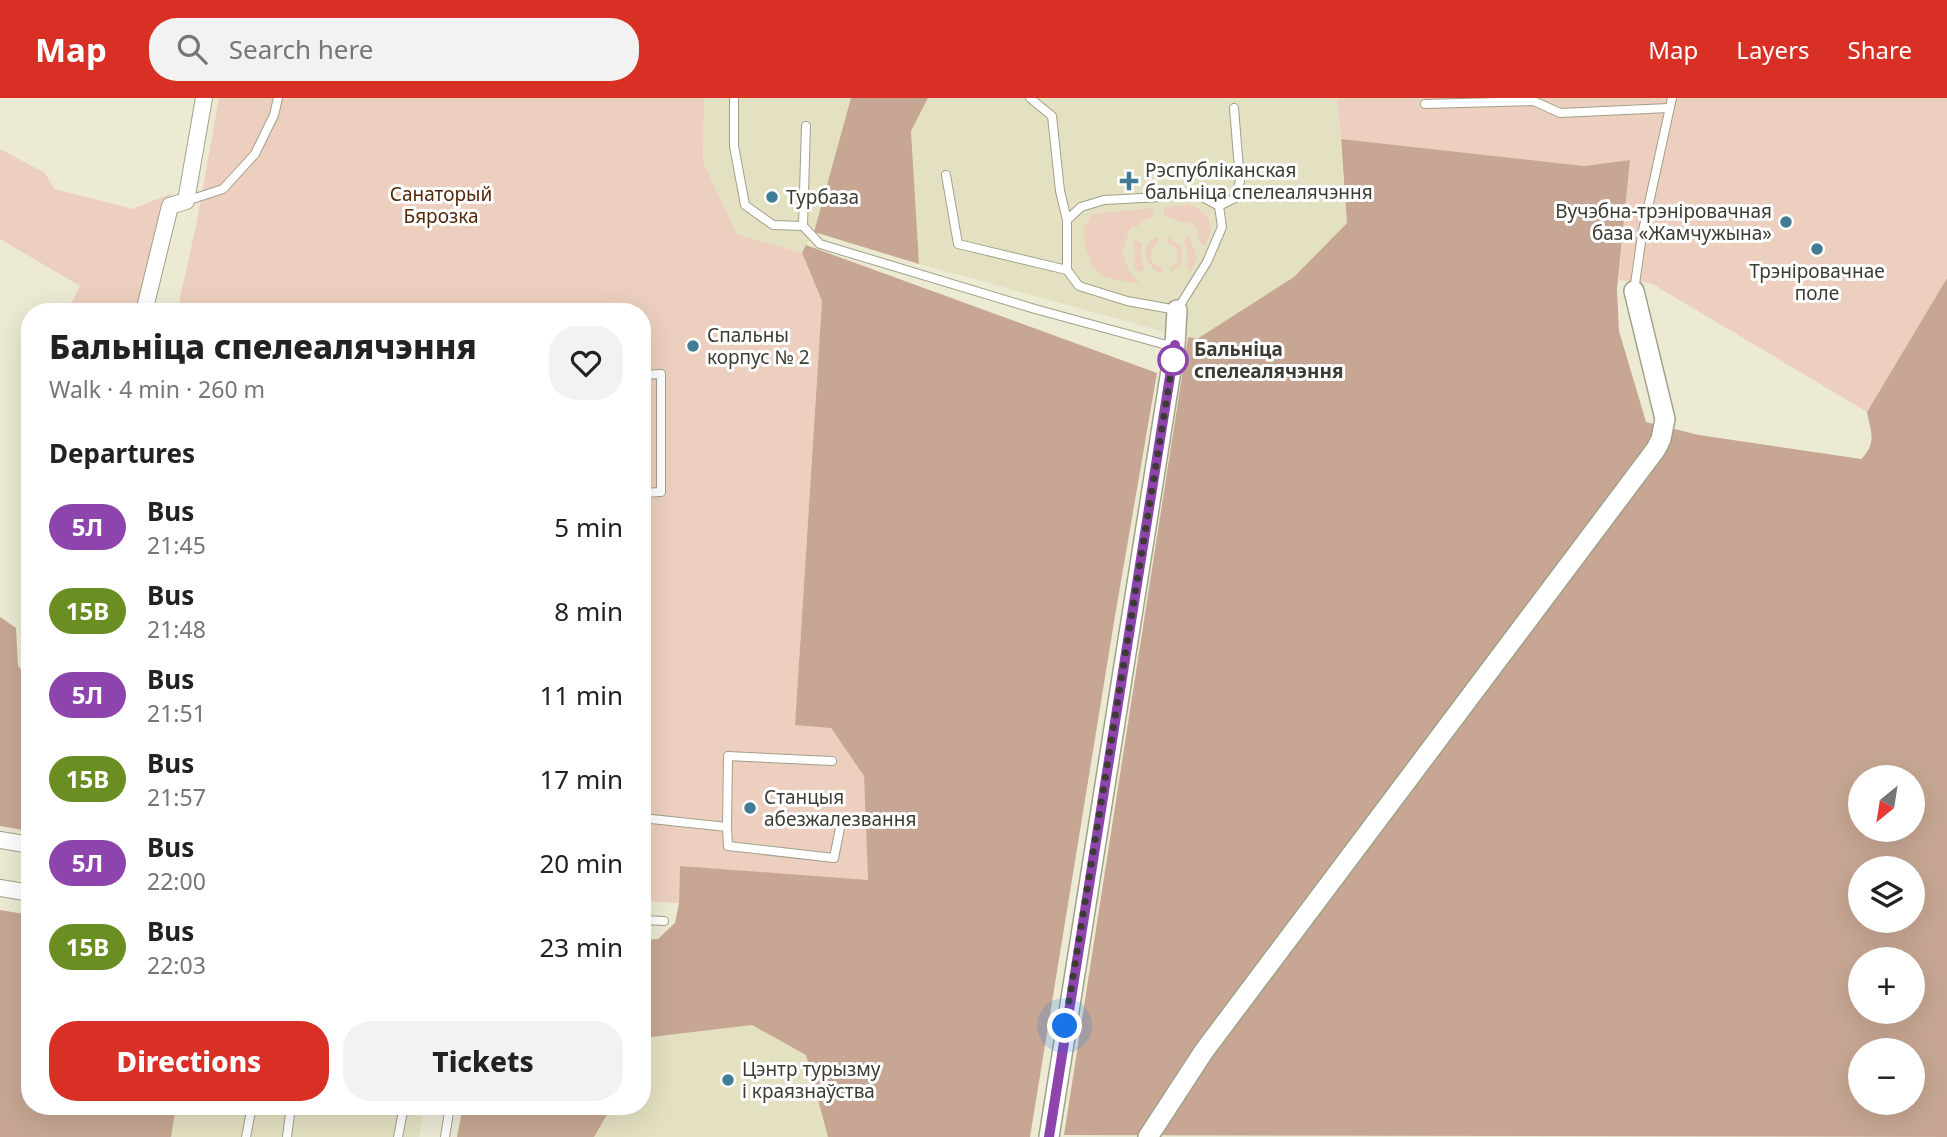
<!DOCTYPE html>
<html lang="en">
<head>
<meta charset="utf-8">
<style>
	:root { --surface:#fff; --page:#f2f2f2; --text:#222; --muted:#767676; --accent:#d93025 }
	body { margin:0; font-family:"Noto Sans",sans-serif; background:var(--page); color:var(--text); height:100vh; display:flex; flex-direction:column; font-size:26px; white-space:nowrap }
	* { box-sizing:border-box; margin:0 }
	p { font-size:23px; color:var(--muted) }
	.icon { flex:none; width:38px; height:38px; fill:none; stroke:currentColor; stroke-width:2; stroke-linecap:round; stroke-linejoin:round }
	.map { position:relative; flex:1; overflow:hidden }
	.sheet { position:absolute; left:21px; top:205px; width:630px; height:812px; display:flex; flex-direction:column; background:var(--surface); border-radius:28px; box-shadow:0 7px 28px #0002 }
	.sheet>* { flex:none }
	.badge { padding:0 14px; border-radius:23px; font-size:24px; line-height:46px }
	.needle { width:46px; rotate:210deg }
	.fabs { position:absolute; left:1848px; top:667px; display:grid; gap:14px }
	.fabs a { display:grid; place-items:center; width:77px; height:77px; border-radius:50%; background:var(--surface); box-shadow:0 7px 28px #0002; font-size:35px }
	.you { position:absolute; width:35px; height:35px; margin:-18px; border:5px solid #fff; border-radius:50%; background:#1a73e8; box-shadow:0 0 0 10px #1a73e833 }
	.map>.badge { position:absolute; translate:-50% -50%; box-shadow:0 0 0 4px #fff }
	h2 { padding:0 28px; font-size:26px; line-height:63px }
	.round { display:grid; place-items:center; flex:none; width:74px; height:74px; border-radius:28px; background:var(--page) }
	.headline { display:flex; align-items:center; justify-content:space-between; height:119px; padding:0 28px }
	h1 { font-size:33px; font-weight:800; line-height:52px }
	.primary-button { display:flex; gap:14px; margin-top:auto; padding:14px 28px }
	.primary-button a { flex:1; height:80px; border-radius:28px; background:var(--accent); color:#fff; font-size:28px; font-weight:800; line-height:80px; text-align:center }
	.primary-button a+a { background:var(--page); color:var(--text) }
	ul { padding:0; list-style:none }
	li { display:flex; align-items:center; gap:21px; height:84px; padding:0 28px }
	li div { flex:1 }
	li b { display:block; font-size:26px }
	li em { font-style:normal }
	li .badge { min-width:77px; font-weight:700; text-align:center }
	header { display:flex; align-items:center; gap:42px; box-sizing:border-box; height:98px; padding:0 35px; background:var(--accent); color:#fff }
	header strong { font-size:33px }
	nav { display:flex; gap:38px; margin-inline-start:auto; font-size:24px }
	.search { width:490px; height:63px; background:var(--page); display:flex; align-items:center; gap:18px; box-sizing:border-box; padding:0 24px; border-radius:28px; color:var(--muted); font-size:26px }
	.map>svg:first-child { display:block }
	.built { fill:#e4e1c2 }
	.green { fill:#eccfbe }
	.forest { fill:#c7a793; fill-rule:evenodd }
	.lines { fill:none; stroke-linecap:round; stroke-linejoin:round }
	.service-casing { stroke:#a2a08a; stroke-width:10 }
	.minor-casing { stroke:#a2a08a; stroke-width:18 }
	.tertiary-casing { stroke:#a2a08a; stroke-width:22 }
	.service { stroke:#fff; stroke-width:8 }
	.minor { stroke:#fff; stroke-width:16 }
	.tertiary { stroke:#fff; stroke-width:19 }
	.line-casing { stroke:#fff; stroke-width:16 }
	.line { stroke:#8e44ad; stroke-width:10 }
	.walk { stroke:#3d3c33; stroke-width:7; stroke-dasharray:0 12.6 }
	.poi-dot { fill:#407c94; stroke:#fff; stroke-width:2.5 }
	.stop-dot { fill:#fff; stroke:#8e44ad; stroke-width:3.5 }
	.labels { text-anchor:middle; dominant-baseline:central; stroke-width:6; stroke-linejoin:round; paint-order:stroke }
	.poi-label { font-size:19px; fill:#3d3c33; stroke:#fff; text-anchor:start }
	.park-label { font-size:19px; fill:#532807; stroke:#fff }
	.stop-label { font-size:19px; font-weight:bold; fill:#3d3c33; stroke:#fff; text-anchor:start }
</style>
</head>
<body>
<header>
<strong>Map</strong>
<div class="search"><svg class="icon" aria-label="search" viewBox="0 0 24 24"><circle cx="10" cy="10" r="6"/><path d="M15 15l6 6"/></svg>Search here</div>
<nav><a>Map</a><a>Layers</a><a>Share</a></nav>
</header>
<div class="map">
<svg width="1947" height="1039" viewBox="0 0 1947 1039">
	<rect width="100%" height="100%" fill="#ecead3"/>
	<g class="built">
		<path d="M704,0H851L814,134L802,155L737,136L703,64Z"/>
		<path d="M928,0H1337L1347,125L1294,179L1197,241L1165,234L919,166L911,33Z"/>
		<path d="M752,927L806,957L828,1039H594L612,1008H642V955L651,939Z"/>
		<path d="M176,1008H424L419,1039H171Z"/>
	</g>
	<g class="green">
		<path d="M219,0H704L703,64L737,136L802,155L822,203L795,626L831,629L864,678L868,783L680,768L679,805L642,803V214H177L197,123Z"/>
		<path d="M1337,0H1947V180L1867,314L1651,185L1619,182L1630,62L1584,68L1341,41Z"/>
		<path d="M0,51L45,75L54,91L133,111L172,95L139,213H67L80,188L0,141Z"/>
		<path d="M1190,107C1209,113 1218,132 1203,148L1197,138L1198,131L1189,124L1182,125L1164,117V109Z"/>
		<path d="M1152,110L1154,119L1146,121L1136,129L1133,128C1127,136 1126,144 1122,154L1129,173L1140,186L1103,179L1093,169L1085,149L1084,130L1092,116Z"/>
		<path d="M1167,138L1182,149V165L1171,174L1170,169L1176,166L1178,157L1175,149L1167,145Z"/>
		<path d="M1189,138L1197,159L1191,173L1186,169L1189,161L1184,143Z"/>
		<path d="M1157,139L1159,145C1150,151 1148,157 1153,165L1162,170V175C1145,170 1138,147 1157,139Z"/>
		<path d="M1136,141L1143,146L1140,152L1144,171L1140,175L1134,170L1135,155L1133,149Z"/>
	</g>
	<g class="forest">
		<path d="M851,0H928L911,33L919,166L814,134Z"/>
		<path d="M1341,41L1584,68L1630,62L1617,192L1619,233L1646,324L1699,337L1861,361C1877,345 1871,335 1867,314L1947,180V1039L1064,1037L1188,239L1197,241L1294,179L1347,125ZM1860,679H1913V732H1860ZM1860,770H1913V822H1860ZM1860,861H1913V914H1860ZM1860,952H1913V1004H1860Z"/>
		<path d="M806,147L1157,275L1115,518L1030,1039H828L806,957L752,927L651,939L642,955V842L658,841L675,825L679,805L680,768L868,782L864,678L831,630L795,627L822,203L802,155Z"/>
		<path d="M0,519L16,530L18,568L30,583L29,733L0,728Z"/>
		<path d="M0,812L30,817V1008H176L171,1039H0Z"/>
		<path d="M463,1008H612L594,1039H457Z"/>
	</g>
	<g class="lines">
		<g class="service-casing">
			<g id="service">
				<path d="M734,0V48L745,107L773,127L803,128"/>
				<path d="M1030,0L1052,18L1060,93L1067,122"/>
				<path d="M1425,6L1534,3L1560,15L1669,10"/>
				<path d="M806,28L803,128L820,146L1035,211L1163,246L1175,247"/>
				<path d="M946,77L958,146L1067,172"/>
				<path d="M1199,97L1219,108L1222,129L1207,164L1177,212L1127,203L1079,188L1067,172V122L1081,109L1104,102Z"/>
				<path d="M186,103L223,91L255,56L274,17L278,0"/>
				<path d="M1219,108L1235,100L1240,83L1234,10"/>
				<path d="M1634,193L1642,137L1672,0"/>
				<path d="M642,277L661,276V394L642,395"/>
				<path d="M642,720L727,729L728,658L832,663"/>
				<path d="M727,729L728,748L834,760L842,720"/>
				<path d="M642,822L664,823"/>
				<path d="M246,1039L252,1008"/>
				<path d="M287,1039L291,1008"/>
				<path d="M398,1039L404,1008"/>
				<path d="M445,1039L450,1008"/>
			</g>
		</g>
		<g class="minor-casing">
			<g id="minor">
				<path d="M144,214L170,108L186,103L204,0"/>
				<path d="M0,742L30,747"/>
				<path d="M0,790L30,795"/>
			</g>
		</g>
		<g class="tertiary-casing">
			<g id="tertiary">
				<path d="M1049,1039L1175,247L1177,212"/>
				<path d="M1148,1039L1204,953L1656,351L1661,341L1665,321L1634,193"/>
			</g>
		</g>
		<use href="#service" class="service"/>
		<use href="#minor" class="minor"/>
		<use href="#tertiary" class="tertiary"/>
	</g>
	<g class="lines">
		<g class="line-casing">
			<path id="line" d="M1049,1039L1175,247"/>
		</g>
		<use href="#line" class="line"/>
		<path class="walk" d="M1065,928L1173,262"/>
	</g>
	<g class="poi-dot">
		<path d="M1125.5 72.5h7v7h7v7h-7v7h-7v-7h-7v-7h7z"/>
		<circle cx="772" cy="99" r="7"/>
		<circle cx="1786" cy="124" r="7"/>
		<circle cx="1817" cy="151" r="7"/>
		<circle cx="693" cy="248" r="7"/>
		<circle cx="750" cy="710" r="7"/>
		<circle cx="728" cy="982" r="7"/>
	</g>
	<circle class="stop-dot" cx="1173" cy="262" r="14"/>
	<g class="labels">
		<g class="poi-label">
			<text x="1145" y="72">Рэспубліканская<tspan x="1145" dy="22">бальніца спелеалячэння</tspan></text>
			<text x="786" y="99">Турбаза</text>
			<text x="1772" y="113" text-anchor="end">Вучэбна-трэніровачная<tspan x="1772" dy="22">база «Жамчужына»</tspan></text>
			<text x="1817" y="173" text-anchor="middle">Трэніровачнае<tspan x="1817" dy="22">поле</tspan></text>
			<text x="707" y="237">Спальны<tspan x="707" dy="22">корпус № 2</tspan></text>
			<text x="764" y="699">Станцыя<tspan x="764" dy="22">абезжалезвання</tspan></text>
			<text x="742" y="971">Цэнтр турызму<tspan x="742" dy="22">і краязнаўства</tspan></text>
		</g>
		<g class="park-label">
			<text x="441" y="96">Санаторый<tspan x="441" dy="22">Бярозка</tspan></text>
		</g>
		<g class="stop-label">
			<text x="1194" y="251">Бальніца<tspan x="1194" dy="22">спелеалячэння</tspan></text>
		</g>
	</g>
</svg>
<div class="fabs">
<a><svg class="needle" viewBox="-14 -14 28 28"><path d="M0-13l5 13h-10z" fill="#e53935"/><path d="M0 13l5-13h-10z" fill="#767676"/></svg></a>
<a><svg class="icon" aria-label="layers" viewBox="0 0 24 24"><path d="M12 4l9 5-9 5-9-5zM3 14l9 5 9-5"/></svg></a>
<a>+</a>
<a>−</a>
</div>
<div class="you" style="left:1065px;top:928px"></div>
<section class="sheet">
<div class="headline"><div><h1>Бальніца спелеалячэння</h1><p>Walk · 4 min · 260 m</p></div><a class="round"><svg class="icon" aria-label="heart" viewBox="0 0 24 24"><path d="M12 20l-8-8c-3-5 5-10 8-4 3-6 11-1 8 4z"/></svg></a></div>
<h2>Departures</h2>
<ul>
<li><span class="badge" style="background:#8e44ad;color:#fff">5Л</span><div><b>Bus</b><p>21:45</p></div><em>5 min</em></li>
<li><span class="badge" style="background:#6b8e23;color:#fff">15В</span><div><b>Bus</b><p>21:48</p></div><em>8 min</em></li>
<li><span class="badge" style="background:#8e44ad;color:#fff">5Л</span><div><b>Bus</b><p>21:51</p></div><em>11 min</em></li>
<li><span class="badge" style="background:#6b8e23;color:#fff">15В</span><div><b>Bus</b><p>21:57</p></div><em>17 min</em></li>
<li><span class="badge" style="background:#8e44ad;color:#fff">5Л</span><div><b>Bus</b><p>22:00</p></div><em>20 min</em></li>
<li><span class="badge" style="background:#6b8e23;color:#fff">15В</span><div><b>Bus</b><p>22:03</p></div><em>23 min</em></li>
</ul>
<div class="primary-button"><a>Directions</a><a>Tickets</a></div>
</section>
</div>
</body>
</html>
